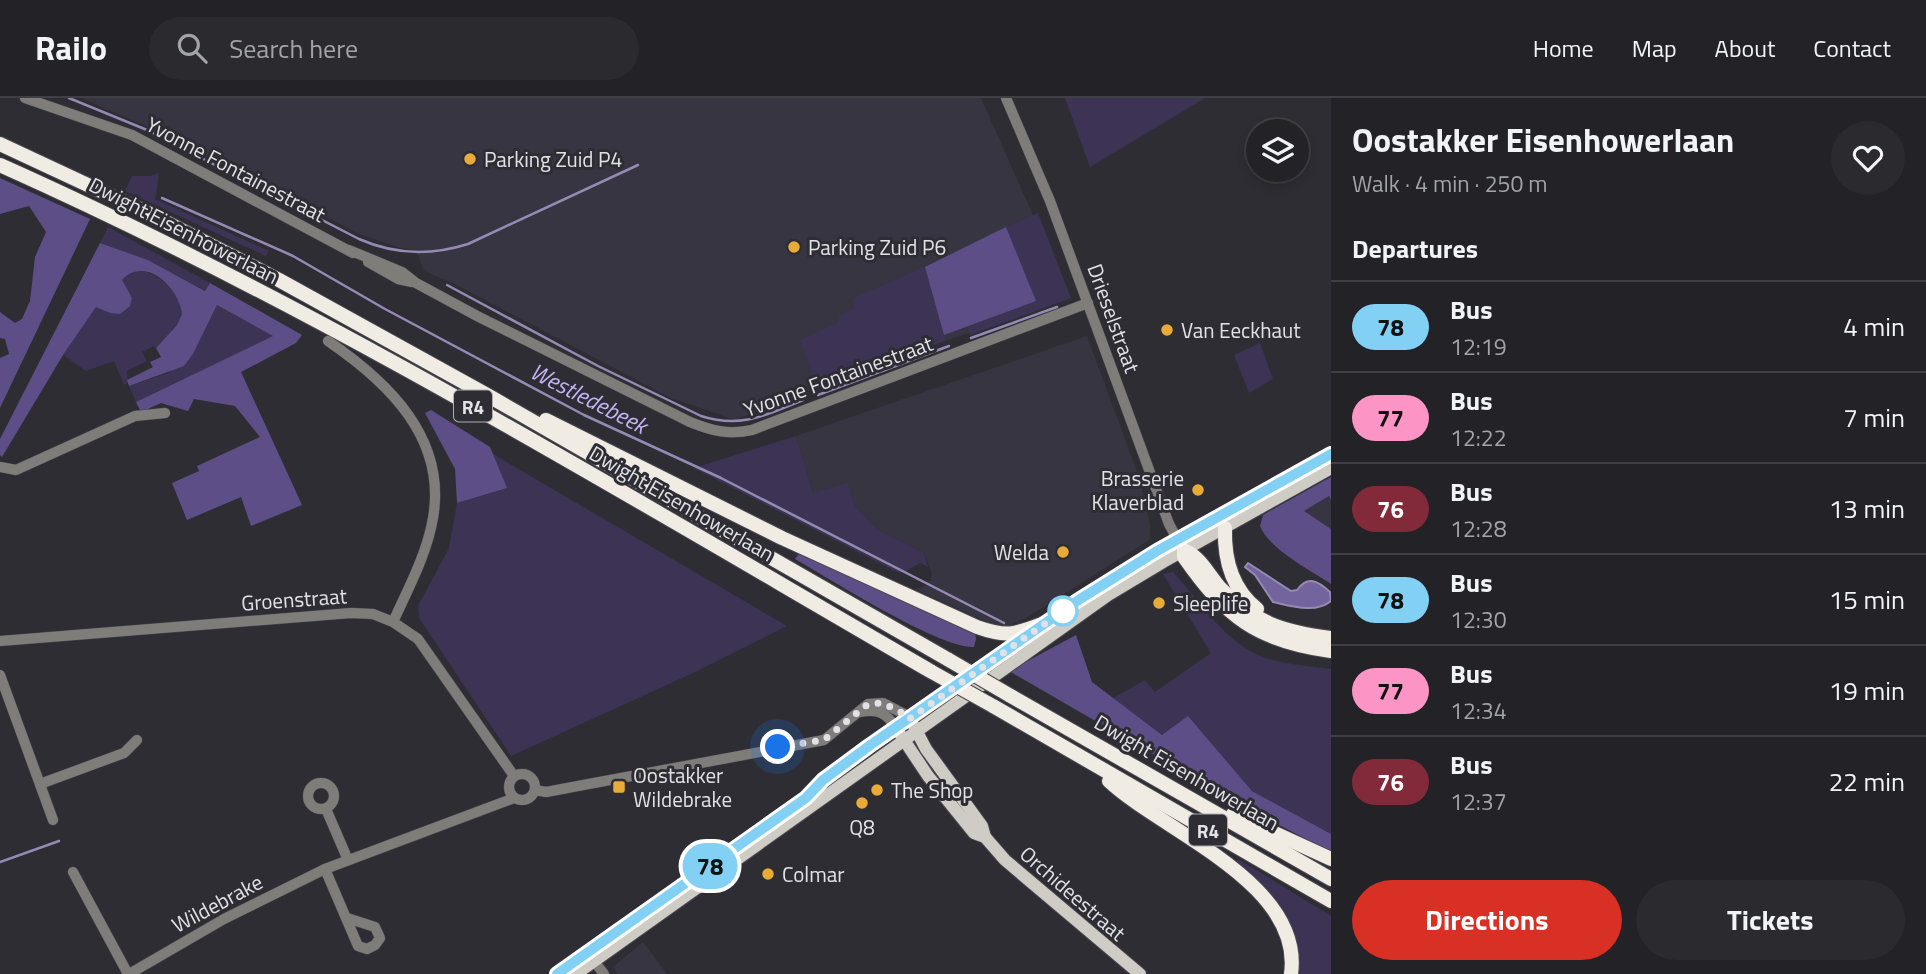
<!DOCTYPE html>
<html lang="en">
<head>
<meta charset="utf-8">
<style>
	:root { --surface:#232227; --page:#2b2a2f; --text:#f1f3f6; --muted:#a3a4a7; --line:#403f44; --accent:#d93025 }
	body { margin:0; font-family:"Titillium Web",sans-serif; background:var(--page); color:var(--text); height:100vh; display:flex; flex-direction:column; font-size:26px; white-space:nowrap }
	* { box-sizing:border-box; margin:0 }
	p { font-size:23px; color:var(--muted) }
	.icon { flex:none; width:38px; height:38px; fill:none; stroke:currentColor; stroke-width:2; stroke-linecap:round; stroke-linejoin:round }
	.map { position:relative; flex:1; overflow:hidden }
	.details { display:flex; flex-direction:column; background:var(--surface); width:595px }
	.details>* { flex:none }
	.badge { padding:0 14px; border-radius:23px; font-size:24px; line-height:46px }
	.fabs { position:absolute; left:1246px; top:21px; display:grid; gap:14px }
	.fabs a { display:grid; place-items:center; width:63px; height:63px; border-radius:50%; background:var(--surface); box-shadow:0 4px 10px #0003,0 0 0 2px var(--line); font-size:35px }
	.you { position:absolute; width:35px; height:35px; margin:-18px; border:5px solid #fff; border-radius:50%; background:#1a73e8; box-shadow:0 0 0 10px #1a73e833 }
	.map>.badge { position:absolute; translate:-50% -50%; box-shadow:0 0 0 4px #fff }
	h2 { padding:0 21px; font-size:26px; line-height:63px }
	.round { display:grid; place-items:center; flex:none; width:74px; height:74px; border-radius:37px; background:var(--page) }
	.overview { display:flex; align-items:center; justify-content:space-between; height:119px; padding:0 21px }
	h1 { font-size:33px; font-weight:700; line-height:52px }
	.button { display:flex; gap:14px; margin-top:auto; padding:14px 21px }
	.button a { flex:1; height:80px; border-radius:42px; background:var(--accent); color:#fff; font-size:28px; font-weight:700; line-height:80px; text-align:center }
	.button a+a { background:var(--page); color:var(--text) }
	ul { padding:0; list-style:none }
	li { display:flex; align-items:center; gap:21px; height:91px; padding:0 21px; border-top:2px solid var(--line) }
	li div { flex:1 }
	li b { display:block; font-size:26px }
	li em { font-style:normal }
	li .badge { min-width:77px; font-weight:700; text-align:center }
	header { display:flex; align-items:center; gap:42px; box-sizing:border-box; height:98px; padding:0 35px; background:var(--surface); border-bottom:2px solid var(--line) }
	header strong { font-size:33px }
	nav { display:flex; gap:38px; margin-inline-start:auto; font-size:24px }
	.search { width:490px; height:63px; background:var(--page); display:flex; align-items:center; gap:18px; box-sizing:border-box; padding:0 24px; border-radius:38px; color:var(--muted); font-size:26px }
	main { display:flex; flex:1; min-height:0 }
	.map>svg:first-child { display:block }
	.built { fill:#383542 }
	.green { fill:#3c3355 }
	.forest { fill:#5e4e87 }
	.water { fill:#74649e; stroke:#958ab4; stroke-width:2 }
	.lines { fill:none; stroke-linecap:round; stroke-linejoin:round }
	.stream { stroke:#958ab4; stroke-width:2.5 }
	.minor-casing { stroke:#4c4a50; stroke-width:11 }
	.major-casing { stroke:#4c4a50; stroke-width:14 }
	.highway-casing { stroke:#4c4a50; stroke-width:16 }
	.minor { stroke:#7f7d7a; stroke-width:10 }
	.major { stroke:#cfcbc5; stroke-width:12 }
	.highway { stroke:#f0ebe3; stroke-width:14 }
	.highway-bridge-casing { stroke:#4c4a50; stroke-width:16; stroke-linecap:butt }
	.highway-bridge { stroke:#f0ebe3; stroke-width:14 }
	.line-casing { stroke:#fff; stroke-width:16 }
	.line { stroke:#83d0f5; stroke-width:10 }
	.walk { stroke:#e2e2e6; stroke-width:7; stroke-dasharray:0 12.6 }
	.poi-dot { fill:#e8ab37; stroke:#2f2d34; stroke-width:2.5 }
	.stop-dot { fill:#fff; stroke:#83d0f5; stroke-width:3.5 }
	.labels { text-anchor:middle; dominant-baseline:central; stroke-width:6; stroke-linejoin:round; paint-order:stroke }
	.shield { fill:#2f2d34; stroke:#acacb1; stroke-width:2 }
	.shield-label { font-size:19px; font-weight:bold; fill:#e2e2e6 }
	.poi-label { font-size:21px; fill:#e2e2e6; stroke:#2f2d34; text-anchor:start }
	.street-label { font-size:21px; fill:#e2e2e6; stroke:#2f2d34 }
	.water-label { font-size:23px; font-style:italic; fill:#c4b3f7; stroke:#2f2d34 }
</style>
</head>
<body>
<header>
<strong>Railo</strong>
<div class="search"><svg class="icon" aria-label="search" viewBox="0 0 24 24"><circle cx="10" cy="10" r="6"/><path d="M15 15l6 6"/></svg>Search here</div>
<nav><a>Home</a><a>Map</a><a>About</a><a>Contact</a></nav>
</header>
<main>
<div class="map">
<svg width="1331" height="876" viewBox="0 0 1331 876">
	<rect width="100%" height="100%" fill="#2f2d34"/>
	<g class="built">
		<path d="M81,0H981L1070,201L886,263L735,322L669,299L453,185L424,173L416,152L397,149L360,136L146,28Z"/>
		<path d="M1087,238L1139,379L1150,426V439L1149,442L1026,520L1003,531L915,491L925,488L931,482L932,475L924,455L877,431L854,407L813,395L796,338Z"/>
		<path d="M1329,398L1331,402V431L1304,413Z"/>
		<path d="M643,844L667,876H618L613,869Z"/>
	</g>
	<g class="green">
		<path d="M1065,0H1205L1090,69Z"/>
		<path d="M159,75C157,85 158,93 155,101L269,153L266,158L125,93L132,78H150Z"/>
		<path d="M1038,115L1071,200L970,237L968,229L1035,203L1006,129Z"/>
		<path d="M108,129L210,185L206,193L148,162L100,145Z"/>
		<path d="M925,169L946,242L818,291L800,242L839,224V218L854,210L853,200Z"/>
		<path d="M140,172C162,178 179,193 182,216L177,227L156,250L154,248L142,254L147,263L127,273L128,284L124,287L114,263L86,273L63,257L96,208L110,215L132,200L121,182L125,178Z"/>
		<path d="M217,207L274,238L136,304L129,288L168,275L193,256Z"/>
		<path d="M1260,245L1273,281L1249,295L1234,257Z"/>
		<path d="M796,338L813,395L848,385L854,407L877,431L924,455L928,469L920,465L904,474H897L694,370Z"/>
		<path d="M490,354L515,369L787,528L693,575L511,658L419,520L418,508L449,450L457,405L507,390Z"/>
		<path d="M1173,474C1201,504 1225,546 1266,560C1285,567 1310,568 1331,571V736L1252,693L1189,619L1162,637L1113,600L1145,582L1155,594L1211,555L1163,476Z"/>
		<path d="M1238,761L1331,818V876H1297C1299,823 1270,800 1236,765Z"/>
	</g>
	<g class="forest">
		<path d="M0,80L90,121L0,310V260L9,256L5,241L0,240V214L15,225L22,221L30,203L35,159L46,134L29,108L0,116Z"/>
		<path d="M1006,129L1036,203L944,237L925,169Z"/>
		<path d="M100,145L148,162L205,193L210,185L302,237L296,245L241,274L302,407L251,428L241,399L187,422L172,385L199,373L197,368L260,339L235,308L194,301L188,313L161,305L141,314L136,304L273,238L217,207L193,256L184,268L129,288L127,282L153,269L150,264L161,259L156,250L177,227L182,216C179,190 146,157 122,182L132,200L130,208L120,216L110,215L96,209L63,257L2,359L0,357V341Z"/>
		<path d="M431,312L490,349L507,390L457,405L455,371L425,315Z"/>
		<path d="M1331,379V402L1329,398L1304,413L1331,431V486C1310,472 1269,451 1260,428L1263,417L1268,414Z"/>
		<path d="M801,453L975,535L976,541L974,549C940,551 830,481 795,461Z"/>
		<path d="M1076,537L1092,584L1162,637L1188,618L1252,693L1331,736V754L1237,705L1009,573Z"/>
	</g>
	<path class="water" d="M1248,465L1291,493L1297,492C1308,477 1318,483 1330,494L1331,503C1316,516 1291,508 1273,504L1255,477L1245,469Z"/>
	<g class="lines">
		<g class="stream">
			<path d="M69,0L147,32L359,141C395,157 430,158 468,146L638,67"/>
			<path d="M162,100L293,158L385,211L584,317L721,380L1004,525"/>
			<path d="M447,187L598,268L701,318C741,331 766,317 803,302"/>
			<path d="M971,240L1057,209"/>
			<path d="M818,297L949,248"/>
			<path d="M0,764L59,743"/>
		</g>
		<g class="minor-casing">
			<g id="minor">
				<path d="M25,0L132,37L353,155"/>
				<path d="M1006,0L1050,103L1169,426L1180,446"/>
				<path d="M349,152L402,174L416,185L479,219L690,324C712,333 729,337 752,332L1088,205"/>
				<path d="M368,164L398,181L412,184"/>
				<path d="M328,243C388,284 447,340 433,420C427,456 408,491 393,524"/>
				<path d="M0,369L16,372L135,318L165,315"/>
				<path d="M0,543L351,515L373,516L393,524L418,541L514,678"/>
				<path d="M0,577L53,722"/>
				<path d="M859,614C878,611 886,614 896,630"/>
				<circle cx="522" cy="689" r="13"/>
				<circle cx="321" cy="698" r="13"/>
				<path d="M40,686L124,655L137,642"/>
				<path d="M535,692L546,694L824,642L868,606L883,605L906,617L909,621"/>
				<path d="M326,711L348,762"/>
				<path d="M325,771L358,848L367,851L375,847L380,840L375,829L347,820"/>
				<path d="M73,774L128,876"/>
				<path d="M590,858L604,876"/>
				<path d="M129,876L224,821L325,771L514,700"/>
			</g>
		</g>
		<g class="major-casing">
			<g id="major">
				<path d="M914,628L926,651L982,728L985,739"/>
				<path d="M900,636L928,678L974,735L985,739L1005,762L1140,876"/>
				<path d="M558,876L805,700L823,682L869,648L1077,503L1157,453L1331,356"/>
				<path d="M576,876L1108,497L1163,464L1331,370"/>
			</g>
		</g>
		<g class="highway-casing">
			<g id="highway">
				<path d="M0,46L150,116L279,182L487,297L949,562"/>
				<path d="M0,67C323,211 626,397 932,574"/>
				<path d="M546,322L782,440L977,529C1008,540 1015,536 1045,525"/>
				<path d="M1225,430C1224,461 1232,491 1257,511"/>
				<path d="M1184,452V459C1226,519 1257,543 1331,553"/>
				<path d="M1188,454C1202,462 1210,479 1220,490C1254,525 1284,534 1331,540"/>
				<path d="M1009,597L1331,781"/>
				<path d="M993,608L1331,803"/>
				<path d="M1109,683C1162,733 1304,785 1291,876"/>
				<path d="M1233,716L1331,761"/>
			</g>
		</g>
		<use href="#minor" class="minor"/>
		<use href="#major" class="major"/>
		<use href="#highway" class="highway"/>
		<g class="highway-bridge-casing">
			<g id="highway-bridge">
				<path d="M949,562L1009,597"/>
				<path d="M932,574L993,608"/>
			</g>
		</g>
		<use href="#highway-bridge" class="highway-bridge"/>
	</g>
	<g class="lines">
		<g class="line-casing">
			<path id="line" d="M557,876L806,700L823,682L869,648L1077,503L1157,453L1331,356"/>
		</g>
		<use href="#line" class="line"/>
		<path class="walk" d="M778,649L824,642L868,606L883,605L906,617L909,621L1063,513"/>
	</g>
	<g class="poi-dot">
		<circle cx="470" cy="61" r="7"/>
		<circle cx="794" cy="149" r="7"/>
		<circle cx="1167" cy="232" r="7"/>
		<circle cx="1198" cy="392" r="7"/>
		<circle cx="1063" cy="454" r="7"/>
		<circle cx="1159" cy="505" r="7"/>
		<rect x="612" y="682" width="14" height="14" rx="3.5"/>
		<circle cx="877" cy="692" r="7"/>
		<circle cx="862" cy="705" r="7"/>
		<circle cx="768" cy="776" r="7"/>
	</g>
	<circle class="stop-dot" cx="1063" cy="513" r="14"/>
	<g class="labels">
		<g class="shield">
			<rect x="454" y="292.5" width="38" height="31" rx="5"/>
			<rect x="1189" y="716.5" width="38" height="31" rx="5"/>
		</g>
		<g class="shield-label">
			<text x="473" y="308">R4</text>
			<text x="1208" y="732">R4</text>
		</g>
		<g class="poi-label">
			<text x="484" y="61">Parking Zuid P4</text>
			<text x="808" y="149">Parking Zuid P6</text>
			<text x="1181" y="232">Van Eeckhaut</text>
			<text x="1184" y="380" text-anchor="end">Brasserie<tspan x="1184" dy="24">Klaverblad</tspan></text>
			<text x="1049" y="454" text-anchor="end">Welda</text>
			<text x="1173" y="505">Sleeplife</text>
			<text x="633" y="677">Oostakker<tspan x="633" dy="24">Wildebrake</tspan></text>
			<text x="891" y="692">The Shop</text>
			<text x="862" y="729" text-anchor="middle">Q8</text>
			<text x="782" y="776">Colmar</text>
		</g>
		<g class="street-label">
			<text transform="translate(236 71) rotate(28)">Yvonne Fontainestraat</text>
			<text transform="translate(184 132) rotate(27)">Dwight Eisenhowerlaan</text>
			<text transform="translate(1114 220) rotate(70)">Drieselstraat</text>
			<text transform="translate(838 278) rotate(-20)">Yvonne Fontainestraat</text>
			<text transform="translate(682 405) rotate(30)">Dwight Eisenhowerlaan</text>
			<text transform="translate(294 501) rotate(-4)">Groenstraat</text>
			<text transform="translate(1187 674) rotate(30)">Dwight Eisenhowerlaan</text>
			<text transform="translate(1073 795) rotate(41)">Orchideestraat</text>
			<text transform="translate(217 805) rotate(-28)">Wildebrake</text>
		</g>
		<g class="water-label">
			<text transform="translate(589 300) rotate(27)">Westledebeek</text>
		</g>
	</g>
</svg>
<div class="fabs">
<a><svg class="icon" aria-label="layers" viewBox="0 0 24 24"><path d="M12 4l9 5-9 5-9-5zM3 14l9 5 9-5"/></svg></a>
</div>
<div class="you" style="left:778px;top:649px"></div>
<b class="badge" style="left:710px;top:768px;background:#83d0f5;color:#111">78</b>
</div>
<section class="details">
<div class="overview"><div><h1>Oostakker Eisenhowerlaan</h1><p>Walk · 4 min · 250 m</p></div><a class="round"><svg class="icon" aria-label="heart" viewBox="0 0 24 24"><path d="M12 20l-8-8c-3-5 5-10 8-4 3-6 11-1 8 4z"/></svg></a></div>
<h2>Departures</h2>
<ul>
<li><span class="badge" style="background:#83d0f5;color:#111">78</span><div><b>Bus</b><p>12:19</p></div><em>4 min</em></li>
<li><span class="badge" style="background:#fc95c5;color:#111">77</span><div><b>Bus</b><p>12:22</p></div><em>7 min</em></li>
<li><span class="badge" style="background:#822a3a;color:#fff">76</span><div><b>Bus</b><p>12:28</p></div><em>13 min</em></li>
<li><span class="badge" style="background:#83d0f5;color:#111">78</span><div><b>Bus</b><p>12:30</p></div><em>15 min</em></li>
<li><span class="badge" style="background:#fc95c5;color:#111">77</span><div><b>Bus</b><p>12:34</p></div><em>19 min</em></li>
<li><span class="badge" style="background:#822a3a;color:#fff">76</span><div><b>Bus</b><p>12:37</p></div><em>22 min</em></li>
</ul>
<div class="button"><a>Directions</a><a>Tickets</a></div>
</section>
</main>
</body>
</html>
